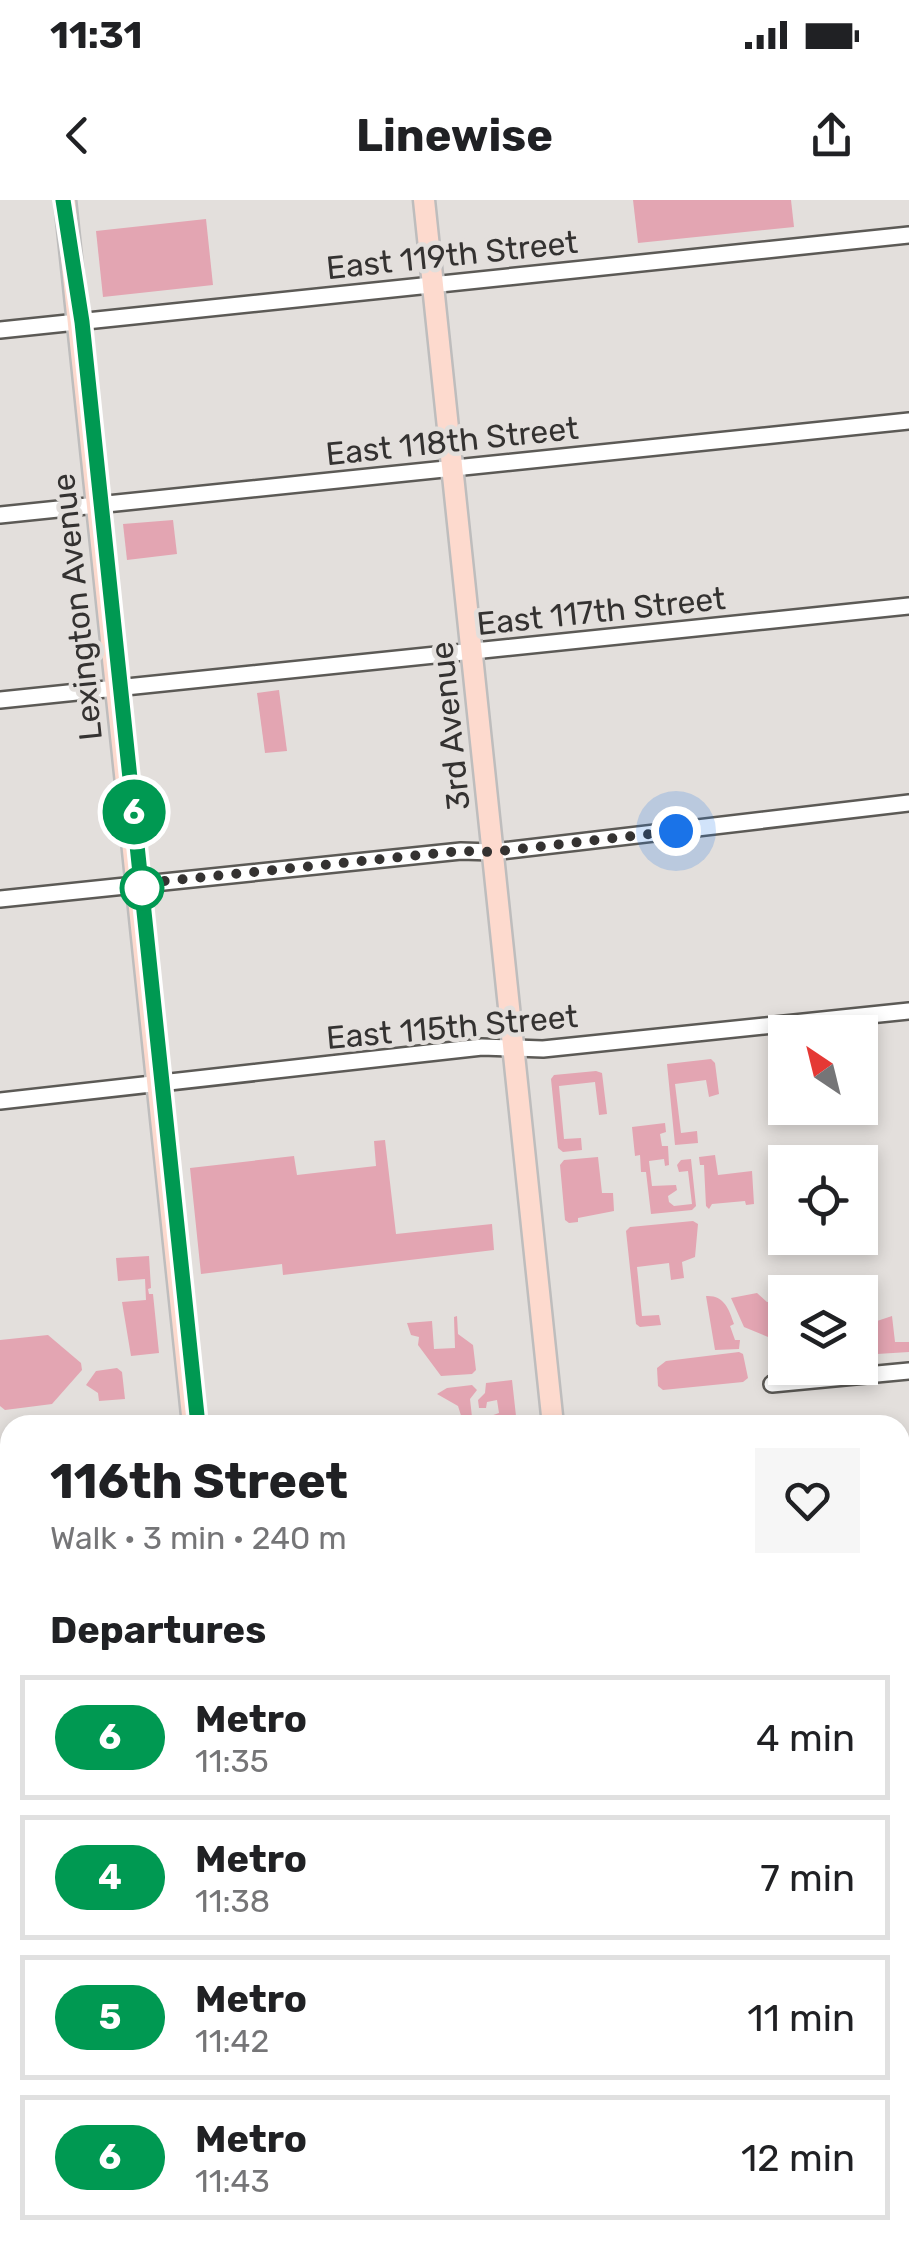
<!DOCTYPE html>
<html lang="en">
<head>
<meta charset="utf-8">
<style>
	:root { --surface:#fff; --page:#f6f6f6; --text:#202124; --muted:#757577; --line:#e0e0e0 }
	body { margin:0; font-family:Rubik,sans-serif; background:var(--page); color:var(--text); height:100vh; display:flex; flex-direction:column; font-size:38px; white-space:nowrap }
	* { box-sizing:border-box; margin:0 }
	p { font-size:32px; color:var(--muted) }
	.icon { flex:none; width:55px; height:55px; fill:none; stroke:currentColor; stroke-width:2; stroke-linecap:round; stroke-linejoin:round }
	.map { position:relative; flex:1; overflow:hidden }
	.sheet { position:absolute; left:0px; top:1215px; width:910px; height:842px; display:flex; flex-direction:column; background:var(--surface); border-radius:30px 30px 0 0; box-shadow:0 5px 15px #0003 }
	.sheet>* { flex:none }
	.badge { padding:0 20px; border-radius:32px; font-size:35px; line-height:65px }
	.needle { width:65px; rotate:325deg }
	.fabs { position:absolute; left:768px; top:815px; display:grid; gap:20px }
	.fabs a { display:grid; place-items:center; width:110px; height:110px; border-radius:0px; background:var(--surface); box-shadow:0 5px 15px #0003; font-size:50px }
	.you { position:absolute; width:50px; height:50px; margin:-25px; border:8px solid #fff; border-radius:50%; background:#1a73e8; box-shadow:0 0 0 15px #1a73e833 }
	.map>.badge { position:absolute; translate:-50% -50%; box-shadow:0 0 0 5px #fff }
	h2 { padding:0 50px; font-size:38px; line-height:90px }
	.round { display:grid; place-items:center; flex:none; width:105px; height:105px; border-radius:0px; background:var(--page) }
	.headline { display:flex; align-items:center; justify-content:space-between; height:170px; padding:0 50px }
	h1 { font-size:48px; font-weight:700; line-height:75px }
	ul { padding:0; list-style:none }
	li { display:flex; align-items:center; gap:30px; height:125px; margin:0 20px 15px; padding:0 30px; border:5px solid var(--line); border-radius:0px }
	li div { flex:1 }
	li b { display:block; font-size:38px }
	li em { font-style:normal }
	li .badge { min-width:110px; font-weight:700; text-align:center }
	.status { display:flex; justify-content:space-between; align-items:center; height:70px; padding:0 50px; background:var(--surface); direction:ltr }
	.status svg { height:28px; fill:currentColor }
	header { display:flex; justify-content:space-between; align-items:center; height:130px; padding:0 50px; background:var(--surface); font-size:45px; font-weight:700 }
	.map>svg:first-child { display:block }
	.green { fill:#e3a5b2 }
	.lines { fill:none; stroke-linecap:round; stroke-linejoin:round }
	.minor-casing { stroke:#5c5a56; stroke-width:20 }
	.major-casing { stroke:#bebdbd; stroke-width:25 }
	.minor { stroke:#fff; stroke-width:15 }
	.major { stroke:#fddace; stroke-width:20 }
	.line-casing { stroke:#fff; stroke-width:22 }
	.line { stroke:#009952; stroke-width:15 }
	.walk { stroke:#343231; stroke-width:10; stroke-dasharray:0 18 }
	.stop-dot { fill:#fff; stroke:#009952; stroke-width:5 }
	.labels { text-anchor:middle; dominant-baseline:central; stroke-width:9; stroke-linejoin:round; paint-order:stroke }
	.street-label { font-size:32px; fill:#343231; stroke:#e3dfdc }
</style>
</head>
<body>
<div class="status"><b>11:31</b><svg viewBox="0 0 49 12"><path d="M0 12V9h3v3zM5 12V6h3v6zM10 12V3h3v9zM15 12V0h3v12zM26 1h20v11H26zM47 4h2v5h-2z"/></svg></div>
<header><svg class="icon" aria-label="back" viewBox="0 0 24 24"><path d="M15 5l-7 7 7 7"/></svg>Linewise<svg class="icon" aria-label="share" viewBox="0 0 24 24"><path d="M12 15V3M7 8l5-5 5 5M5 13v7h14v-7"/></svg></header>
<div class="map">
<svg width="909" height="2056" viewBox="0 0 909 2056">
	<rect width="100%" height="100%" fill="#e3dfdc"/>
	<g class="green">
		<path d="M633,0H791L794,27L638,43Z"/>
		<path d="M206,19L213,85L103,97L96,31Z"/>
		<path d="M173,320L177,354L127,360L123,324Z"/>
		<path d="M279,490L287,551L265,553L257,493Z"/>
		<path d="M711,859L715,863L719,894L709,897L706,880L675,884L681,933L697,931L698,943L675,945L667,864Z"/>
		<path d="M596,871L602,873L607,914L599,915L595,882L559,886L564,939L581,938L582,950L563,952L558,948L551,879L554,875Z"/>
		<path d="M665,923L666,932L660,934L662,946H668L669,965L665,966L664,959L649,961L652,986L676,985L677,990L668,996L669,1002L674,1006L692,1004L688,971L679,972L677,965L681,960L691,959L696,1006L692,1010L651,1014L646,972H641L640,955L635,956L632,927Z"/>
		<path d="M385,940L396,1034L492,1024L494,1050L283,1075L282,1064L201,1074L190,968L294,956L297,975L376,966L374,941Z"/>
		<path d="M715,955L718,975L752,971L754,1004L746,1005L745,1001L712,1004L709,1009L706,1006L704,965H700L699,957Z"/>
		<path d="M598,957L602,993H613L614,1011L578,1018V1022L569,1023L565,1020L560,965L564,960Z"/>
		<path d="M693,1021L698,1024L695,1057L682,1062L684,1078L671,1080L669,1063L637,1067L642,1116L659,1115L661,1125L640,1127L636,1124L626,1031L630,1027Z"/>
		<path d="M149,1056L151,1088L148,1089L149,1094H153L159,1153L131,1156L122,1102L146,1100L145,1079L118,1081L116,1058Z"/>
		<path d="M757,1093L767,1102L779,1101L782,1118L785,1119V1144L744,1127L731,1098Z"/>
		<path d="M706,1096C724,1095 729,1109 734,1124L730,1126L735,1140H740L739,1149L715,1150Z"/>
		<path d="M457,1116L458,1134L473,1145L476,1170L472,1174L441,1176L418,1145L419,1137L411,1135L407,1123L432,1121L434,1149L455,1148L454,1117Z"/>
		<path d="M892,1116L895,1142H909V1152L877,1154L873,1149L874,1122Z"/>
		<path d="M48,1135L81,1163L82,1170L52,1204L5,1210L0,1206V1140Z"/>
		<path d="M739,1152L743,1154L748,1178L743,1182L663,1190L658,1186L657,1168L666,1161Z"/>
		<path d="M117,1168L122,1172L125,1199L99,1201L98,1193L86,1185L96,1171Z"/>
		<path d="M512,1180L517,1225H483L482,1219L499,1213L497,1200L487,1202L486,1208H479L478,1200L485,1193L486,1183Z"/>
		<path d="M472,1185L477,1190L470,1199L472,1217L464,1225L458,1206L437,1194L447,1188Z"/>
		<path d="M900,2028H909V2056H676L675,2048H900Z"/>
	</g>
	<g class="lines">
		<g class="minor-casing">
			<g id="minor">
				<path d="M0,130L909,35"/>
				<path d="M0,315L909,221"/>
				<path d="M0,500L909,406"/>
				<path d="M0,699L461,651L493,652L909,603"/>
				<path d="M0,901L482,847L543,849L909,811"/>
				<path d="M772,1184L909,1171"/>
				<path d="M900,1355L909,1354"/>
				<path d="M0,1450L10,1449"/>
				<path d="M900,1545L909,1544"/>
				<path d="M0,1637L10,1636"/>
				<path d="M900,1731L909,1730"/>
				<path d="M0,1826L10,1825"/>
				<path d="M900,1920L909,1919"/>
				<path d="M0,2009L10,2008"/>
			</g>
		</g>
		<g class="major-casing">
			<g id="major">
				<path d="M65,0L193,1225"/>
				<path d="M424,0L553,1225"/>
				<path d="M279,2048L280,2056"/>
				<path d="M639,2048L640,2056"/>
			</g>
		</g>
		<use href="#minor" class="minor"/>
		<use href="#major" class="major"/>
	</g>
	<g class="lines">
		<g class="line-casing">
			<path id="line" d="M63,0L82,122L198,1225"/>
		</g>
		<use href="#line" class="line"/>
		<path class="walk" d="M142,688L136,684L460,651L492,652L676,631"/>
	</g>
	<circle class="stop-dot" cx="142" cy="688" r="20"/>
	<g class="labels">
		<g class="street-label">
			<text transform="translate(452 55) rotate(-6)">East 119th Street</text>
			<text transform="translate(452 241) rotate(-6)">East 118th Street</text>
			<text transform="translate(77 407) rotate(-96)">Lexington Avenue</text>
			<text transform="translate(601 411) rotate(-6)">East 117th Street</text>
			<text transform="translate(450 526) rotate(-96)">3rd Avenue</text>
			<text transform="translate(452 827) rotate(-5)">East 115th Street</text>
		</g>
	</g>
</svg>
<div class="fabs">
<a><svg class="needle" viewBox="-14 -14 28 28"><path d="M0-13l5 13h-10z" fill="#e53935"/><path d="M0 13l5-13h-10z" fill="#757577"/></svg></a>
<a><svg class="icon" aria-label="locate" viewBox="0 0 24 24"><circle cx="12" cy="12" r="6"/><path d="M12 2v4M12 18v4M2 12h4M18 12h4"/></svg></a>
<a><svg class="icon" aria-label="layers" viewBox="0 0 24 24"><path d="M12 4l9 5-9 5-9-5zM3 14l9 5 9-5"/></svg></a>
</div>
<div class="you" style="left:676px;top:631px"></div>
<b class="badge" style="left:134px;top:612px;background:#009952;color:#fff">6</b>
<section class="sheet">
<div class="headline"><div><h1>116th Street</h1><p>Walk · 3 min · 240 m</p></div><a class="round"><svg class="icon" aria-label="heart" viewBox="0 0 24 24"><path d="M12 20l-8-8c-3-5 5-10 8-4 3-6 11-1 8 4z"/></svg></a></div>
<h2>Departures</h2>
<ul>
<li><span class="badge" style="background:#009952;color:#fff">6</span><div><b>Metro</b><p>11:35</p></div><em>4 min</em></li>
<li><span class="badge" style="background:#009952;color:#fff">4</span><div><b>Metro</b><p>11:38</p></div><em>7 min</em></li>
<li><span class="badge" style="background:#009952;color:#fff">5</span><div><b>Metro</b><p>11:42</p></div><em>11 min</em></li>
<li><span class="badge" style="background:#009952;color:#fff">6</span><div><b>Metro</b><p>11:43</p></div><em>12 min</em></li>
</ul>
</section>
</div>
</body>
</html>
